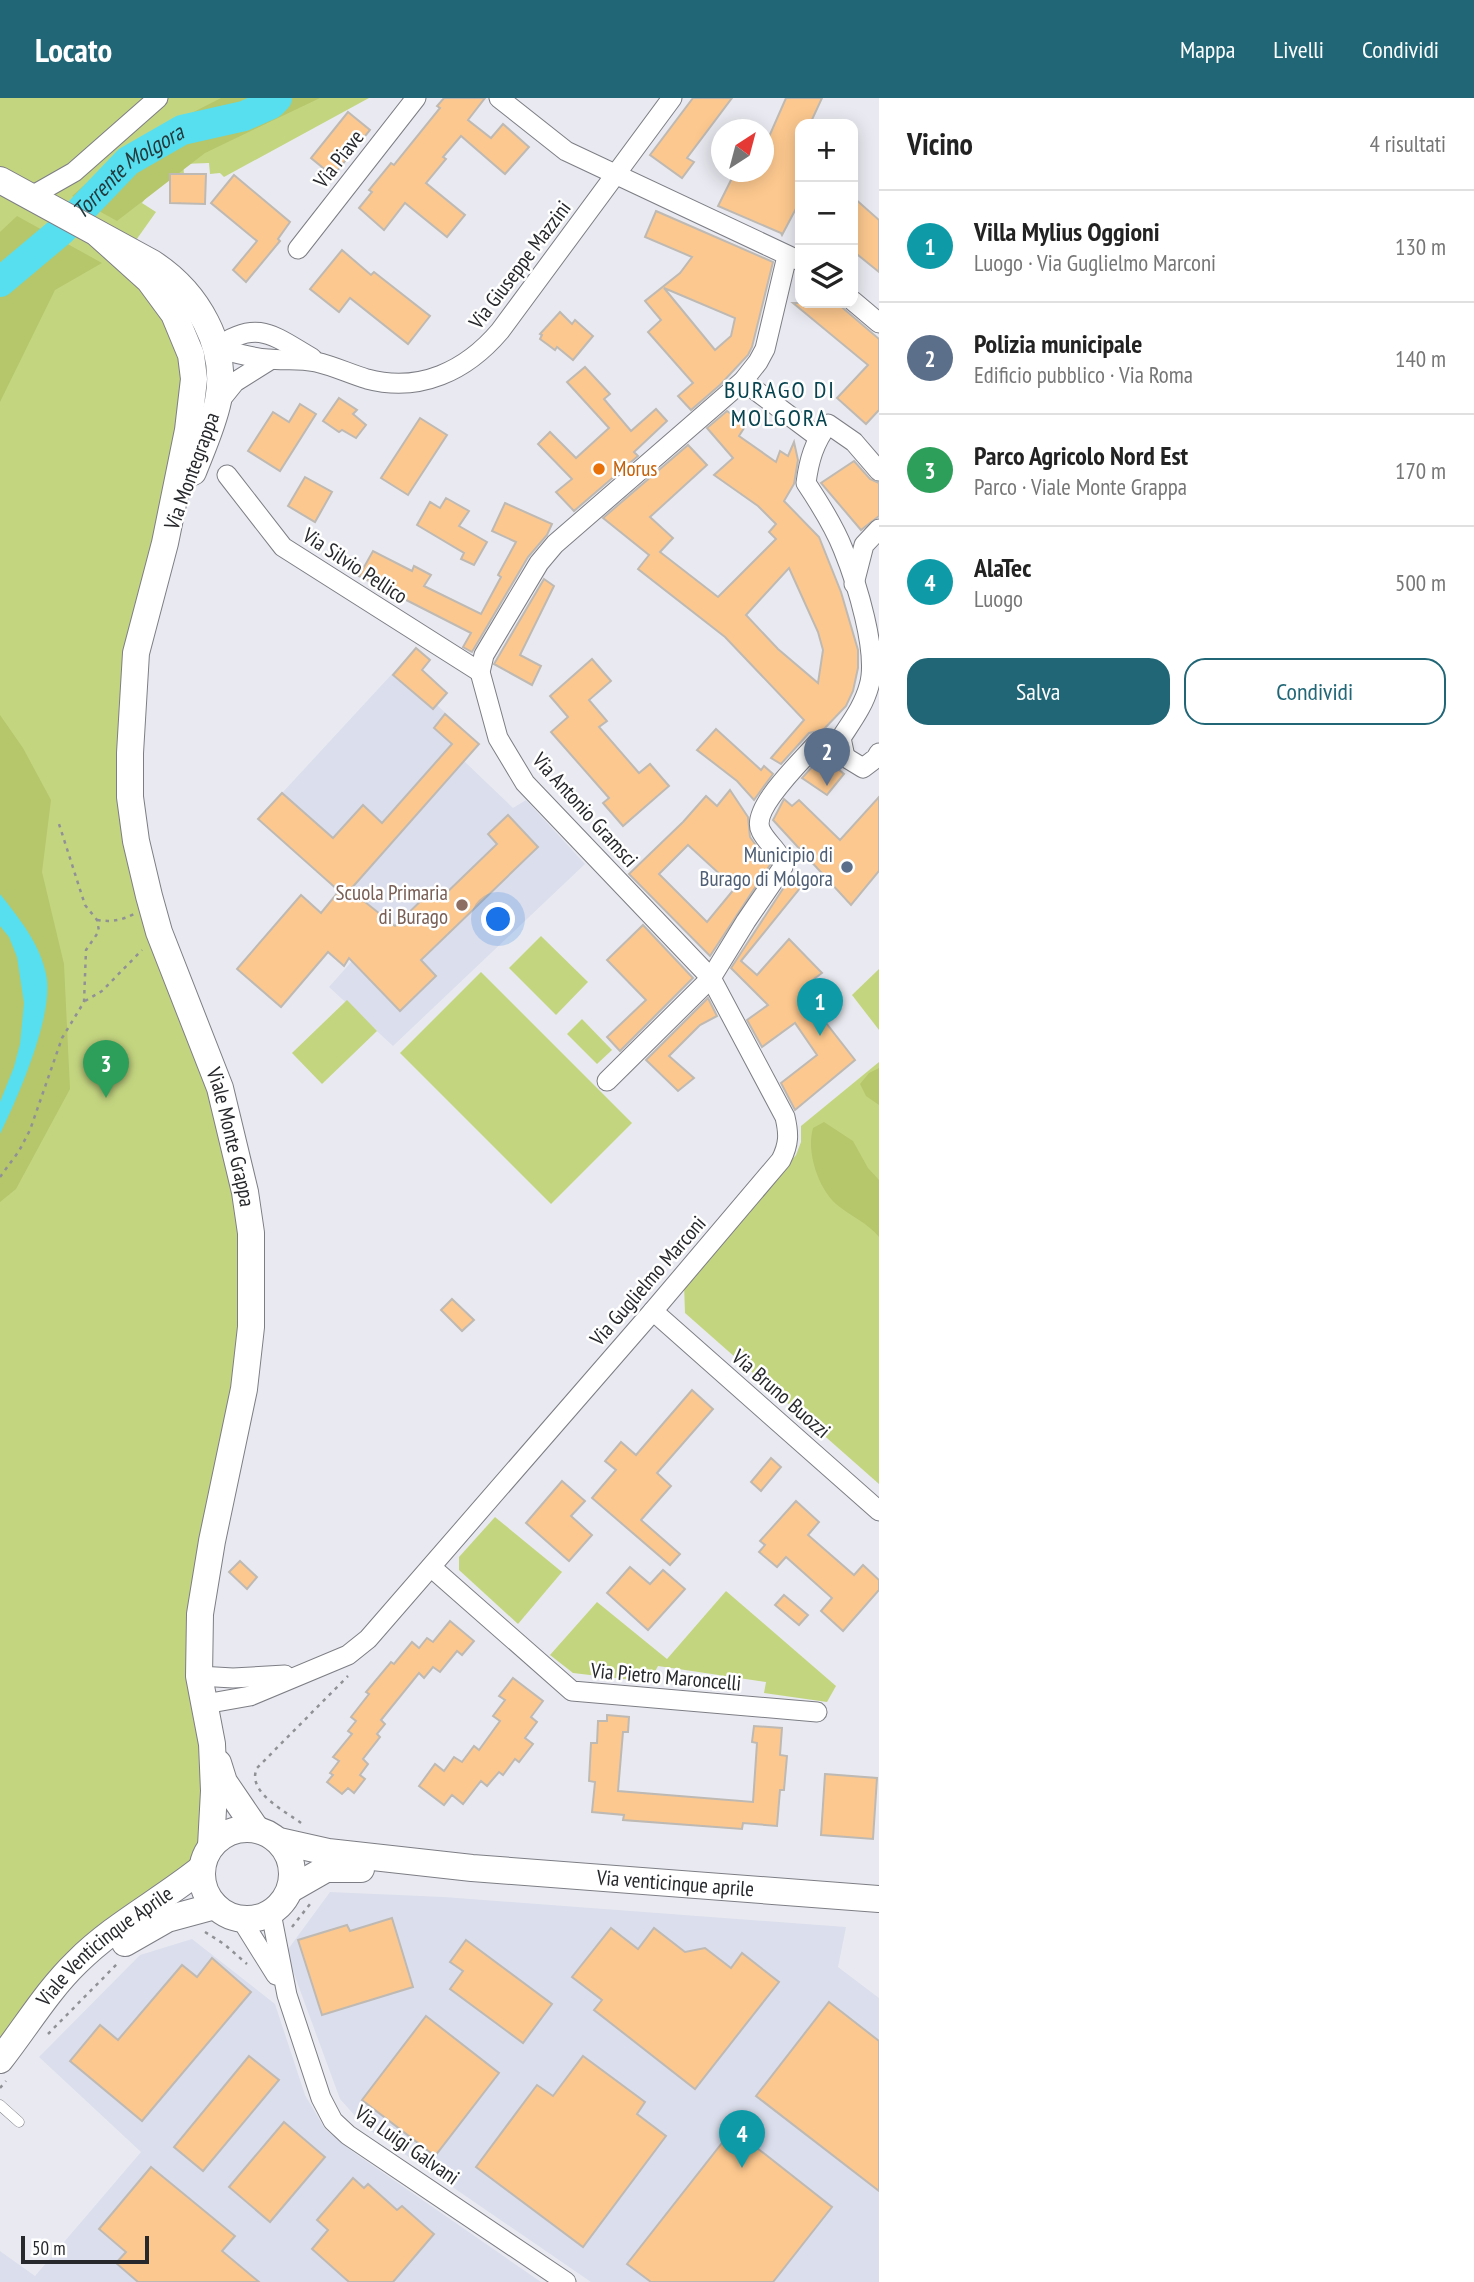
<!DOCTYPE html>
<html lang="it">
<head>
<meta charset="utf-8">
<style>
	body { margin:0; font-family:"PT Sans Narrow",sans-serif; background:#f2f2f2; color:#222 }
	.controls { position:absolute; right:21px; top:21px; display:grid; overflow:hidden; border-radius:14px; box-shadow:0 4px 18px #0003 }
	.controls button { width:63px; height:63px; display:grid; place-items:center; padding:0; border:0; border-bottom:2px solid #e0e0e0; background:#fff; color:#222; font:35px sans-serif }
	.compass { position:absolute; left:711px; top:21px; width:63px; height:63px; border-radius:50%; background:#fff; box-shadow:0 4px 18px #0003; rotate:36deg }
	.scale { position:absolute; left:21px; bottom:18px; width:128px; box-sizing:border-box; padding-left:7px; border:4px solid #27282b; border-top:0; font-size:19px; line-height:24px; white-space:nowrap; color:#27282b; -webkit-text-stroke:5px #fff; paint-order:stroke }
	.you { position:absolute; left:499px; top:822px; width:24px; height:24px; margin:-18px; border:5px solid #fff; border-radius:50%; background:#1a73e8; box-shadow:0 0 0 10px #1a73e833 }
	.badge { display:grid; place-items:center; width:46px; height:46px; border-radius:50%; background:#206676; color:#fff; font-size:23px; font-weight:700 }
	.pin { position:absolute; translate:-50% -58px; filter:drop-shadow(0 2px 4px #0008) }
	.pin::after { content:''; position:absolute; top:37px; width:24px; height:21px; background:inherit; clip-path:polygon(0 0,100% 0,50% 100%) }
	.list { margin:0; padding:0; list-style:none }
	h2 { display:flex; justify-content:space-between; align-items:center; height:91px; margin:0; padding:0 28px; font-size:30px }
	h2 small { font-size:23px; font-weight:400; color:#767676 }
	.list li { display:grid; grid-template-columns:46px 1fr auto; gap:21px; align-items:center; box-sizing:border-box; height:112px; padding:0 28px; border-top:2px solid #e0e0e0 }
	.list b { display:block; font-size:26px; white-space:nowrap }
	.list p { margin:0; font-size:23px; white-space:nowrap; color:#767676 }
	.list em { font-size:23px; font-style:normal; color:#767676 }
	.actions { display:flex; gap:14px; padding:21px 28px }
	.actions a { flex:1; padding:16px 0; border:2px solid #206676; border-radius:21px; text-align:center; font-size:24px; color:#206676 }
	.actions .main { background:#206676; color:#fff }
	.icon { flex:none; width:38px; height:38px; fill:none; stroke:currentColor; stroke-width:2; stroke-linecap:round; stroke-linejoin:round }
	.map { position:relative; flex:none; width:879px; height:2184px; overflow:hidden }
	header { display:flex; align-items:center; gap:42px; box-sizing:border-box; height:98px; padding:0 35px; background:#206676; color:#fff }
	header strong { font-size:33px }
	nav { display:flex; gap:38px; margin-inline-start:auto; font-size:24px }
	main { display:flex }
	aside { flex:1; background:#fff }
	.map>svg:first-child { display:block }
</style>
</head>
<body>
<header>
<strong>Locato</strong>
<nav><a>Mappa</a><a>Livelli</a><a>Condividi</a></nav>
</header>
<main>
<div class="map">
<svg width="879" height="2184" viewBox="0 0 879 2184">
	<rect width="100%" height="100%" fill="#e9eaf1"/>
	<!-- built -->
	<g fill="#dbdeec">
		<path d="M416,550l14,12 -8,10 25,23 -10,12 42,39 -15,17 49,47 13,-8 59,64 -192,182 -64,-59 23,-26 -31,-48 18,-22 -81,-72z"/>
		<path d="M330,1794l114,5 402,30 -8,40 41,31v284h-288l-226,-155 -25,-28 -54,-147z"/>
		<path d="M192,1841l83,65 30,91 20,34 28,23 188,130h-541v-31l35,25 106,-124 -102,-95 101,-102z"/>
	</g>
	<!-- green -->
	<g fill="#c4d580">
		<path d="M0,0h369l-145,79 -4,-4 -10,1 -1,-11 -26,1 1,10 -20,1 -22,28 14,9 -22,31 -32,-18 -16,17 48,37 32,46 16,46 3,38 -32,140 -18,55 -11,75 -1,107 104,359 20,151 -60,371 6,50 16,80 -1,35 -9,19 -10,14 -189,174z"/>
		<path d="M541,838l47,46 -32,33 -47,-47z"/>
		<path d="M879,871v61l-27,-35z"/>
		<path d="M481,874l151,151 -81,81 -151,-151z"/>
		<path d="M347,902l30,31 -55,53 -30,-31z"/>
		<path d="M582,921l30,31 -15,14 -30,-30z"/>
		<path d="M879,964v422l-194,-171 -1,-29 112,-129 5,-13v-16z"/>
		<path d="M495,1419l67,55 -44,52 -59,-54v-13z"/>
		<path d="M726,1493l110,95 -9,16 -63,-9 2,-11 -108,-16 -9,16 -76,-9 -23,-18 47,-53 70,57z"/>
	</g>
	<!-- forest -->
	<g fill="#b5c66b">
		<path d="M221,0h99l-115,55 -88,68 -45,-25 57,-51z"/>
		<path d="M17,118l85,47 -47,27 -55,112v-170z"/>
		<path d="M0,617l23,33 28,52 -9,72 22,92 6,125 -54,100 -16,13z"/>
		<path d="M879,970v37l-13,-9 -6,-12 9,-11z"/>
		<path d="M824,1024l29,19 15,27 11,12v57c-11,-14 -29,-21 -43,-33 -18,-16 -30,-53 -23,-76z"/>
	</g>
	<!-- water -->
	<path fill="#58dfef" d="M0,796c19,24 40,50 46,80 9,39 -28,123 -46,160v-32l14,-35 6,-23 4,-41 -7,-46 -8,-20 -9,-11z"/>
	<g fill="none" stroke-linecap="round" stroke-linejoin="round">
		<!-- river -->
		<path stroke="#58dfef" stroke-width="30" id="s1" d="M0,184l62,-52 66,-69 54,-31 62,-14 27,-12 6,-6"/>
	</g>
	<!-- building -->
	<g fill="#fcc88f" stroke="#beb9b3" stroke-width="2" fill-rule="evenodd">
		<path d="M444,0h41l-17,22 23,18 12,-14 26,23 -24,27 -44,-38 -18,21 3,2 -20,24 39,32 -18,22 -42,-34 -21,27 -25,-22 13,-16 -3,-2 22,-27 3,2 46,-57 -3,-2z"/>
		<path d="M693,0h39l-45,60 7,4 -12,16 -32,-23z"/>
		<path d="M786,0h36l-12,26h-10v77l-18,34 -1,-2 -63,-27 17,-34h29v-24z"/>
		<path d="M348,14l22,18 -37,46 -22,-18z"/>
		<path d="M170,76h36l-1,30 -35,-1z"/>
		<path d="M234,77l56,47 -12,17 2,2 -34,41 -13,-12 24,-29 -46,-38z"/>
		<path d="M853,99l26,23v52l-26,-21z"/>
		<path d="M656,113l117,51 -21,85 -4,8 -28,30 -29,25 -13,-14 15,-13 -45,-51 13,-12 -16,-19 35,-28 12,-16 -47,-20zM664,190l71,30 -4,18 -16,14z"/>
		<path d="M342,152l29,25 3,-3 56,44 -22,28 -58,-46 -11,14 -29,-23z"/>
		<path d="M793,205h44l42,36v71l-13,14 -29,-26 31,-33z"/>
		<path d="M560,214l12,12 3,-4 18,16 -20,24 -16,-13 -2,3 -15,-11 2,-4 -2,-1z"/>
		<path d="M585,269l25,27 -6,5 27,32 25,-22 11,12 -33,31 4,4 -64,55 -18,-19 16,-13 -34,-35 12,-12 26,26 33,-30 -42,-46z"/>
		<path d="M339,300l18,12 -4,4 13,11 -10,13 -14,-8 -3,2 -16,-11z"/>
		<path d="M300,306l16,10 -36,57 -32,-20 25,-39 16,10z"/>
		<path d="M727,313l19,14 -7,11 37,26 4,-11 8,5 6,-14 4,18 -4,24 -10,17 35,36 22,55 17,58v18l-5,23 -7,15 -23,24 -14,3 -28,31 -10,-6 33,-38 -79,-83 -87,-68 11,-14 -46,-37 85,-73 19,20 -57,52 23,21 -13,14 58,45 58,-58 -7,-7 7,-8 -18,-18 -44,-31 19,-17 -26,-30zM789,470l29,64 5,18 -5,33 -40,-34 -32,-34z"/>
		<path d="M420,320l27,17 -39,60 -27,-17z"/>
		<path d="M854,363l16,18 9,4v33l-18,14 -40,-47z"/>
		<path d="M305,379l27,15 -17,30 -27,-16z"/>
		<path d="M446,400l23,13 -10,15 28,16 -13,23 -13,-6 3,-6 -47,-28 13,-23 10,6z"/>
		<path d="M505,405l47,21 -5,11 -19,22 -56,95 -9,-5 8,-14 -112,-57 14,-25 39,20 2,-5 17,9 -7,11 57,28 20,-37 -3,-2 18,-33 -24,-11z"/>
		<path d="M544,481l10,7 -34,69 21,11 -9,19 -38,-21z"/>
		<path d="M416,550l14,12 -8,10 25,23 -14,16 -40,-34z"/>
		<path d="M592,561l19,22 -22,19 18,21 -8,6 40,46 11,-9 19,22 -46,40 -20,-23 6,-5 -58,-66 17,-15 -18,-21z"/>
		<path d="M445,616l34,30 -129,146 45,36 36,-35 8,9 58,-56 -9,-10 20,-19 30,32 -117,113 15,16 -36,35 -51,-53 -5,8 -16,-14 -47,55 -44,-38 64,-74 20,18 18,-22 -81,-72 24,-26 51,45 30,-33 19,18 70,-79 -18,-16z"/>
		<path d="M716,631l45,41 3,-4 9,8 -19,26 -17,-19 -40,-31z"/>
		<path d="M822,658l22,18 -17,21 -25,-17z"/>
		<path d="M730,692l18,27 2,20 20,28 -60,91 -81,-82 54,-52 23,-26 11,10zM688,747l47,43 -28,34 -48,-48z"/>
		<path d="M879,699v74l-28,34 -78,-85 11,-21 8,7 7,-6 41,40z"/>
		<path d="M790,780l11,9 -60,74 16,14 32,-36 33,34 -8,6 13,14 -15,12 43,55 -60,50 -14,-27 36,-28 -22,-32 -33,24 -15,-27 21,-15 -37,-37z"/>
		<path d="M643,827l50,53 -73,73 -13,-14 39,-37 -39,-40z"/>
		<path d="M708,900l9,18 -17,9 -31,31 25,22 -16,13 -32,-31z"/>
		<path d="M452,1201l22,21 -12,11 -21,-21z"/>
		<path d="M692,1292l21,19 -56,64 14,13 -30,34 39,34 -10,11 -78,-67 24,-28 -11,-9 16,-19 15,13z"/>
		<path d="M771,1360l10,9 -20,24 -10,-9z"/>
		<path d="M562,1383l23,20 -14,15 21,19 -23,26 -43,-38z"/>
		<path d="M796,1403l23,21 -11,13 46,40 9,-10 16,15v10l-36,41 -22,-20 11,-13 -46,-41 -9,10 -18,-15 6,-7 -5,-4z"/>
		<path d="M240,1463l17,16 -10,12 -18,-17z"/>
		<path d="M630,1469l20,17 13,-14 22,19 -37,41 -41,-37z"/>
		<path d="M784,1497l24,20 -9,10 -24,-20z"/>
		<path d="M450,1523l24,20 -12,14 -5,-4 -17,21 -7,-5 -9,11 -5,-5 -38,47 4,4 -8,10 3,3 -17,22 5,5 -8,11 5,4 -11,14 -6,-5 -6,6 -15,-12 6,-7 -3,-2 9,-12 -6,-4 19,-23 -4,-3 8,-10 -5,-4 18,-23 -3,-2 25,-30 3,2 18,-22 7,6 8,-10 6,4z"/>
		<path d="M513,1580l30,23 -12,16 6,5 -12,16 8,6 -14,18 -4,-3 -12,16 -4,-3 -12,14 -6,-5 -18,23 -11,-9 -8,10 -25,-19 16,-22 9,7 10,-14 8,5 12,-16 5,4 21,-29 -7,-5 12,-16 -6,-4z"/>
		<path d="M607,1617l22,2 -1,15h-5l-5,59 135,11 4,-59 -5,-1 2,-16 28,2 -2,27 7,1 -3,34h-4l-3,36 -34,-3 -1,6 -119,-9 1,-5 -32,-3 3,-30 -6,-1 2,-38h6l1,-22h9z"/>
		<path d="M825,1676l52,4 -4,61 -52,-4z"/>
		<path d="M392,1820l21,69 -91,28 -24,-75 49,-15 3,6z"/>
		<path d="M611,1830l27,21 16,-21 31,24 20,-4 26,20 11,-15 37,29 -84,107 -101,-79 8,-10 -30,-23z"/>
		<path d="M466,1842l86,64 -29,39 -73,-54 13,-18 -13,-9z"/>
		<path d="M212,1860l39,34 -109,129 -72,-60 30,-36 18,15 64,-75 15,12z"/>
		<path d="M829,1904l50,39v150l-123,-95z"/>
		<path d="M426,1918l73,57 -64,83 -73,-56z"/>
		<path d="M249,1958l30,24 -76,91 -29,-24z"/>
		<path d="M583,1958l62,46 -8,12 29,22 -83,111 -107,-80 61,-82 16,11z"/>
		<path d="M284,2024l41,35 -55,65 -41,-35z"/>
		<path d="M733,2031l99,78 -59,75h-122l-24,-18z"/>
		<path d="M151,2069l84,69 -13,15 37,31h-121l-22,-19 10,-11 -27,-23z"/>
		<path d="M353,2080l11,10 4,-4 29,26 5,-4 32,28 -41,48h-44l-37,-33 16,-19 -11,-10z"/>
	</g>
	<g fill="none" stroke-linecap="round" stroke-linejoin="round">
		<defs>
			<path id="lane" d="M0,2007l19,17"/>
			<g id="street">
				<path d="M499,0l67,53 234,110"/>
				<path d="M30,99l44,-25 84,-74"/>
				<path d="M298,151l118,-151"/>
				<path d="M853,203l26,22"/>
				<path d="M216,250c17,4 35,10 52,11 18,2 29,-1 48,3 18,4 34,12 51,17 53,14 99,-8 133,-48l172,-233"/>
				<path d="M216,250c41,-30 58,-12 96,10"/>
				<path d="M743,283l75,56"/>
				<path d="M218,305l17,-21 35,-22"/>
				<path d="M227,377l56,72 197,125"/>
				<path d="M854,486l10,-39 15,-16"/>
				<path d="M845,659l-4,-19c11,-17 23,-33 28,-52 10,-33 -13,-105 -26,-137 -9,-23 -23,-45 -37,-66 3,-23 8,-40 22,-59l26,18 25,29"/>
				<path d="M607,983l104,-103 35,-57 37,-54c-2,-16 -15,-22 -22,-36 -12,-22 43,-72 57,-89h11l16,15 18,11 13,-10 3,-5"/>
				<path d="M653,1213l226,200"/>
				<path d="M431,1469l141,124 245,21"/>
				<path d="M199,1578l34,2 52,-3"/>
				<path d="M205,1606l45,-8 98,-41 20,-16 285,-328 128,-151c8,-16 8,-26 4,-43l-74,-139 -186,-195 -27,-45 -18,-66 4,-17 55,-92 16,-19 188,-163 15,-19 7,-13 22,-93"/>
				<path d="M271,1815l16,82 34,103 12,23 15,14 218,147"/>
				<path d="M241,1821l35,56"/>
			</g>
			<g id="secondary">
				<path d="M0,82l152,83c45,29 77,83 66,138 -5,24 -16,48 -25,71"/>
				<path id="s2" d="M99,137l50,45 25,34 17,41 3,24 -6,51 -23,113 -29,110 -6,100v44l6,44 13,55 10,36 61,156 25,104 6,41v94l-7,62 -32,152 -12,73 -1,62 13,68 2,47 -3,55"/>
				<path d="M218,1665l6,19 32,47"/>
				<circle cx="247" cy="1776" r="45"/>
				<path id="s3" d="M279,1743l49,11 144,16 407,31"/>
				<path d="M291,1791l35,-20h35"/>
				<path d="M125,1845l42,-24 48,-13"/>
				<path id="s4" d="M0,1962c26,-33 47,-69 77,-98 37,-37 84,-61 125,-94"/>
			</g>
		</defs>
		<!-- lane casing -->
		<use href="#lane" stroke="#7d7e85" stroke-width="11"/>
		<!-- street casing -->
		<use href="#street" stroke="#7d7e85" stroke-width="21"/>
		<!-- secondary casing -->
		<use href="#secondary" stroke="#7d7e85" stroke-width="28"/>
		<!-- path -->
		<g stroke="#909197" stroke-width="2.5" stroke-dasharray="3.5 5" stroke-linecap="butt">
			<path d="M97,822c14,2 23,1 37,-6"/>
			<path d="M85,903l17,-10 40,-41"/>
			<path d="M0,1079l19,-26 11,-21 32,-92 22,-36 2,-52 13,-19 -2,-11 -12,-15 -26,-81"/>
			<path d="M301,1725c-16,-12 -55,-31 -44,-55l91,-92"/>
			<path d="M292,1829l18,-23"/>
			<path d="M205,1834l19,12 23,20"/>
			<path d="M48,1936l69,-70"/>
			<path d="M0,1990l6,-7"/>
		</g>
		<!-- lane -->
		<use href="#lane" stroke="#fff" stroke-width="10"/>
		<!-- street -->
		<use href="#street" stroke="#fff" stroke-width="19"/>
		<!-- secondary -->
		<use href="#secondary" stroke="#fff" stroke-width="26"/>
	</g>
	<!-- markers -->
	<circle fill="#e8710a" stroke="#fff" stroke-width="2.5" cx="599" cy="371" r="7"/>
	<circle fill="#5c6f8a" stroke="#fff" stroke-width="2.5" cx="847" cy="769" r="7"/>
	<circle fill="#8d6e63" stroke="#fff" stroke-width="2.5" cx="462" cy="807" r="7"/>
	<g text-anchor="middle" stroke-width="5" stroke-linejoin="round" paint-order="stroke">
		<!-- street labels -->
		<g font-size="21" fill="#27282b" stroke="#fff">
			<text transform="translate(339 61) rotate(-52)" y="7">Via Piave</text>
			<text transform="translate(520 167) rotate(-53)" y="7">Via Giuseppe Mazzini</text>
			<text transform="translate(192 373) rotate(-70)" y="7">Via Montegrappa</text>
			<text transform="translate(355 468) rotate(33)" y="7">Via Silvio Pellico</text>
			<text transform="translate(585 712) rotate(48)" y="7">Via Antonio Gramsci</text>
			<text dy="7" stroke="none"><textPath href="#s2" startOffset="959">Viale Monte Grappa</textPath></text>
			<text transform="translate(648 1183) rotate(-49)" y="7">Via Guglielmo Marconi</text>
			<text transform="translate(781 1296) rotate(41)" y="7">Via Bruno Buozzi</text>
			<text transform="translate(666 1579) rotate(5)" y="7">Via Pietro Maroncelli</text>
			<text dy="7" stroke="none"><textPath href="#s3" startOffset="399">Via venticinque aprile</textPath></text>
			<text dy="7" stroke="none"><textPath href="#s4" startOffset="156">Viale Venticinque Aprile</textPath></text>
			<text transform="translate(407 2047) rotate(35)" y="7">Via Luigi Galvani</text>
		</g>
		<!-- food labels -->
		<g font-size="21" fill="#c56008" stroke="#fff" text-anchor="start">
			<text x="613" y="378">Morus</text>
		</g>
		<!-- service labels -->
		<g font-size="21" fill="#4e5e75" stroke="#fff" text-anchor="end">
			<text x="833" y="764">Municipio di<tspan x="833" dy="24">Burago di Molgora</tspan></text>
		</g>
		<!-- education labels -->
		<g font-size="21" fill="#785e54" stroke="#fff" text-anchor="end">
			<text x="448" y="802">Scuola Primaria<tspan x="448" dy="24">di Burago</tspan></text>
		</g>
		<!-- water labels -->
		<g font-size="23" font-style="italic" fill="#233a3d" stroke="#fff">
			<text dy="8" stroke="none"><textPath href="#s1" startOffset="170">Torrente Molgora</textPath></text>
		</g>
		<!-- quarter labels -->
		<g font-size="24" letter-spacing="2" fill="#074450" stroke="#fff">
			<text x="780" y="300">BURAGO DI<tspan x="780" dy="28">MOLGORA</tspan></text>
		</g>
	</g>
</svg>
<div class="controls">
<button>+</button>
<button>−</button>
<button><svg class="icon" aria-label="layers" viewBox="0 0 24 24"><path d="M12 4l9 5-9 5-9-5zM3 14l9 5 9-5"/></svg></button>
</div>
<svg class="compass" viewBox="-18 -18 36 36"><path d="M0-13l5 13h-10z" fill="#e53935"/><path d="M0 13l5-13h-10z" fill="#767676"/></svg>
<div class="scale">50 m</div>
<div class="you"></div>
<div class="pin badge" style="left:820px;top:938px;background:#0f9aa8">1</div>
<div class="pin badge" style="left:827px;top:688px;background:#5c6f8a">2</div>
<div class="pin badge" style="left:106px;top:1000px;background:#2e9e5b">3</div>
<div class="pin badge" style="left:742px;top:2070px;background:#0f9aa8">4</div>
</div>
<aside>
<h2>Vicino<small>4 risultati</small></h2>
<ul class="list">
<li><span class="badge" style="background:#0f9aa8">1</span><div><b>Villa Mylius Oggioni</b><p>Luogo · Via Guglielmo Marconi</p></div><em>130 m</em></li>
<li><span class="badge" style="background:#5c6f8a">2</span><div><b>Polizia municipale</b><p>Edificio pubblico · Via Roma</p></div><em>140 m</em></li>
<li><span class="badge" style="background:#2e9e5b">3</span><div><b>Parco Agricolo Nord Est</b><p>Parco · Viale Monte Grappa</p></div><em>170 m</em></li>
<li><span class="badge" style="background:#0f9aa8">4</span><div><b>AlaTec</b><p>Luogo</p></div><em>500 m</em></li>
</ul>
<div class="actions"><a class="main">Salva</a><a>Condividi</a></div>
</aside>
</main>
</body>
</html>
